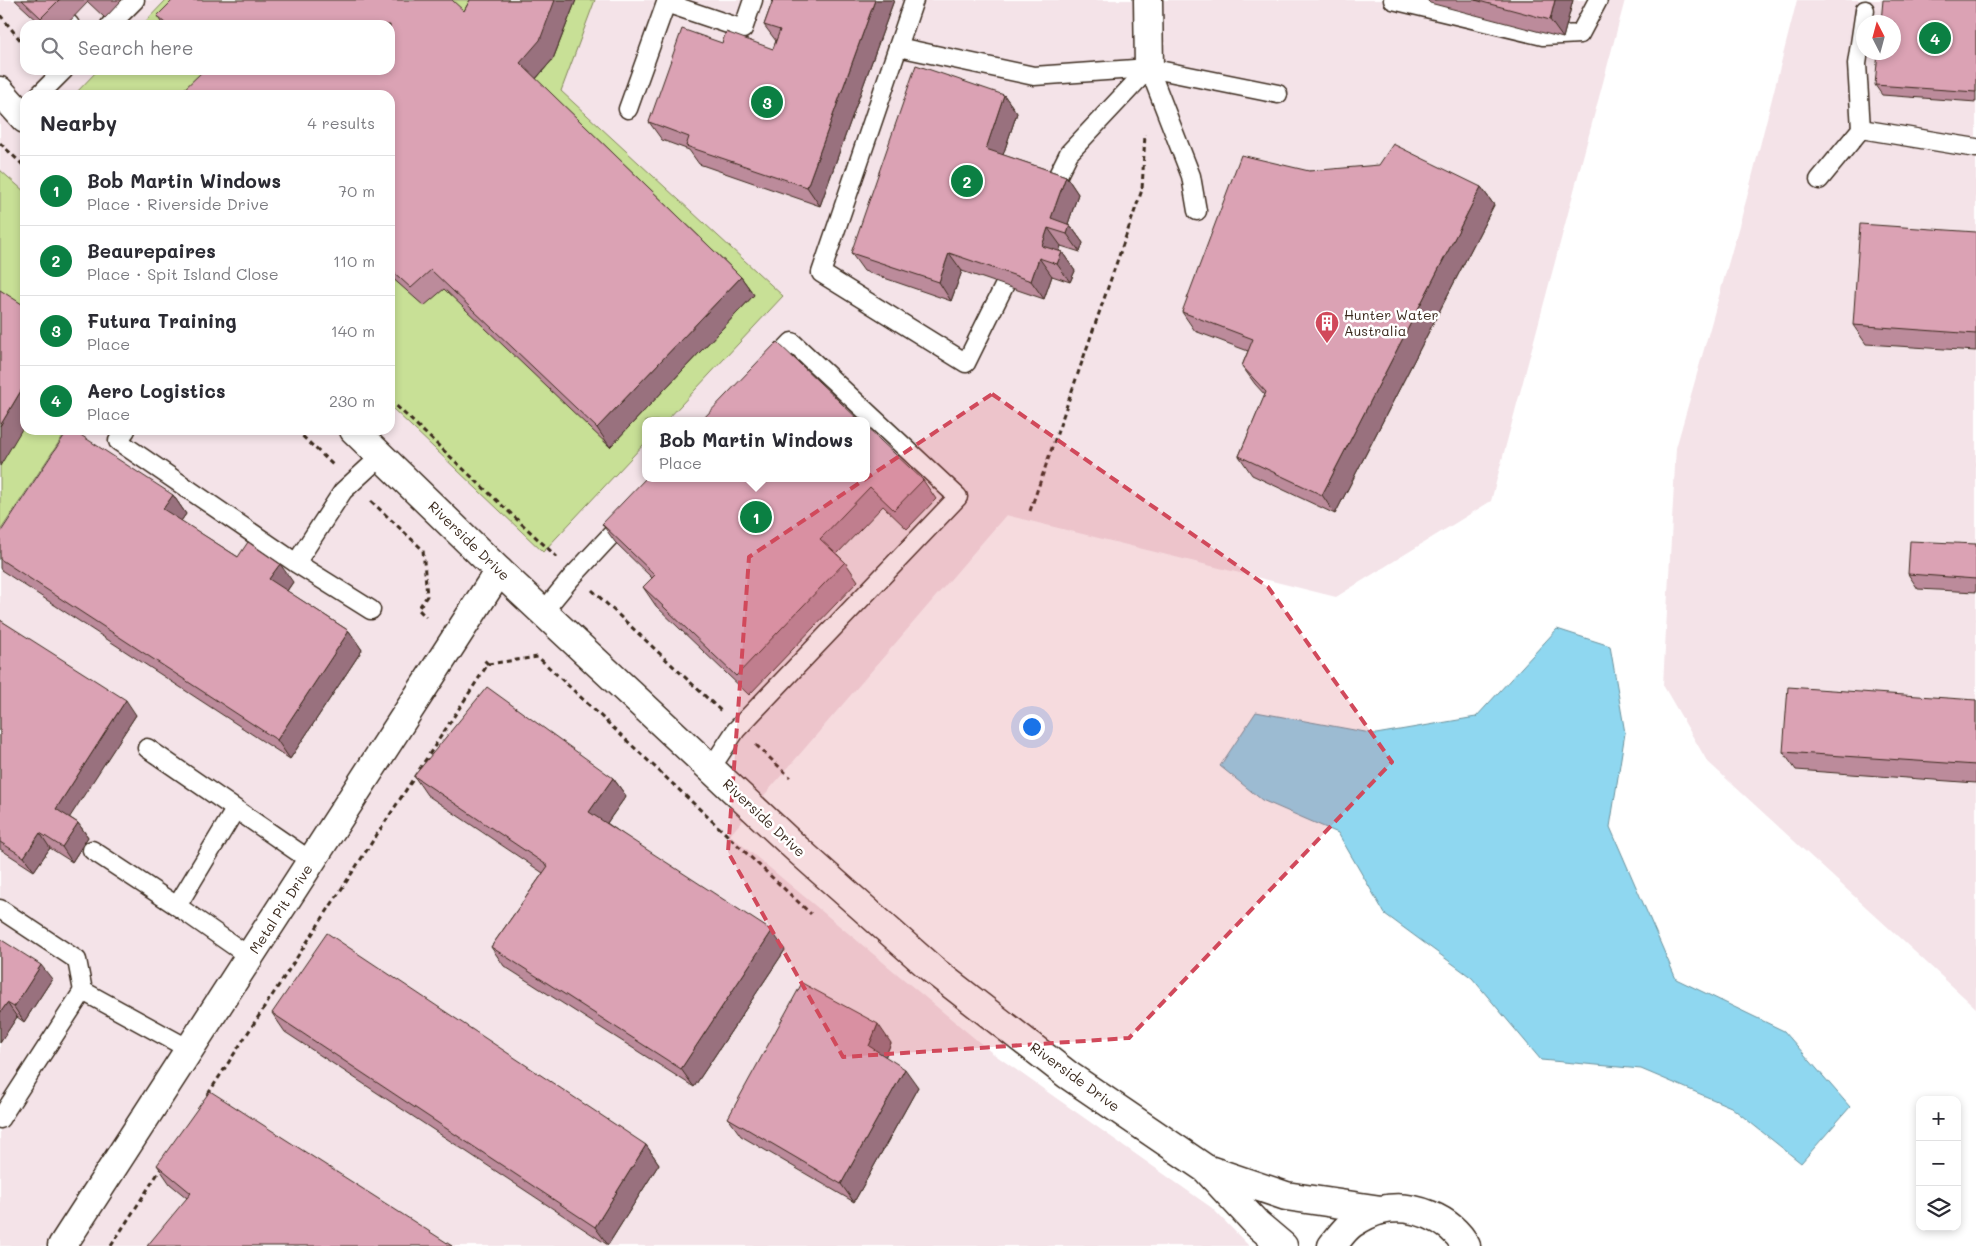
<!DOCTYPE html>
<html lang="en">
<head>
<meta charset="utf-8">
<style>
	body { margin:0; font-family:Mali,sans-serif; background:#f2f2f3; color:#2b2b33 }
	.controls { position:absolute; right:15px; bottom:15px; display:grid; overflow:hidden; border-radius:10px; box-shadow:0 2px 8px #0003 }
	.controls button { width:45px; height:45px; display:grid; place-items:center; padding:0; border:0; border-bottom:1px solid #e1e1e2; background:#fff; color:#2b2b33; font:25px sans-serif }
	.compass { position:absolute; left:1856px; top:15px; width:45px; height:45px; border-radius:50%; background:#fff; box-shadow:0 2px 8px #0003; rotate:354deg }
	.you { position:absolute; left:1031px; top:726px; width:18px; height:18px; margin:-12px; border:4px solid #fff; border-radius:50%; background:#1a73e8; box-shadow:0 0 0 8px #1a73e833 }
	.badge { display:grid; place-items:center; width:32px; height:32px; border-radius:50%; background:#0b8043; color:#fff; font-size:16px; font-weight:700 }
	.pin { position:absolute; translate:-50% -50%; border:2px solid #fff; box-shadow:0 1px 5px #0006 }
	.popup { position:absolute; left:642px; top:417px; width:228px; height:65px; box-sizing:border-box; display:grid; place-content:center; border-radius:10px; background:#fff; filter:drop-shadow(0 1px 4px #0005); font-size:16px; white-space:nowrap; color:#7c7c81 }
	.popup b { font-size:19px; color:#2b2b33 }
	.popup::after { content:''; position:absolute; left:50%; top:100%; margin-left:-10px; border:10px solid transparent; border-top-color:#fff }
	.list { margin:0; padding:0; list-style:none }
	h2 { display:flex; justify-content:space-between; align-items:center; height:65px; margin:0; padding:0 20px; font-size:21px }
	h2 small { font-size:16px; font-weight:400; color:#7c7c81 }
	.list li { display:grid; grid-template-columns:32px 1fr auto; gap:15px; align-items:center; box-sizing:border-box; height:70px; padding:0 20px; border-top:1px solid #e1e1e2 }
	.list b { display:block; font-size:19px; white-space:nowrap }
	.list p { margin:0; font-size:16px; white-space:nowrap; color:#7c7c81 }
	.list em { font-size:16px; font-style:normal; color:#7c7c81 }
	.icon { flex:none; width:28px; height:28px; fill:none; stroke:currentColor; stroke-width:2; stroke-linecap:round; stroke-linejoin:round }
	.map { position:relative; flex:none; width:1976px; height:1246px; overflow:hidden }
	.search { position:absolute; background:#fff; box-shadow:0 2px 8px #0003; left:20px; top:20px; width:375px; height:55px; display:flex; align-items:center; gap:12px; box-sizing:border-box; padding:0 18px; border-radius:15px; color:#7c7c81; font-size:19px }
	.panel { position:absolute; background:#fff; box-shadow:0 2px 8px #0003; left:20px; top:90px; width:375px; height:345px; border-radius:15px }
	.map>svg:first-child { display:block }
</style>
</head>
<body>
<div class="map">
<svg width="1976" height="1246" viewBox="0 0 1976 1246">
	<rect width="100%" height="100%" fill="#fff"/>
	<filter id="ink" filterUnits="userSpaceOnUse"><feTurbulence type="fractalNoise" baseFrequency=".02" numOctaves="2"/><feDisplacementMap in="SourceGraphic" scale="10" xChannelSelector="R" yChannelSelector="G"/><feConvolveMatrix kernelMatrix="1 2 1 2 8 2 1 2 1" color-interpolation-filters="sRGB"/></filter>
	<g filter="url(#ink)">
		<!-- built -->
		<g fill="#f4e3e8" fill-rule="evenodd">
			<path d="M0,0h1625l-134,501 -155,96 -330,-82 -276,320 261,217 221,156 37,38h-1249zM25,25h365v45h-365zM25,95h365v335h-365zM646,421h220v57h-220z"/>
			<path d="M1797,0h179v1008l-269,-247 -44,-76 13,-237 70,-247zM1864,22h30v30h-30z"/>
		</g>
		<!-- green -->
		<g fill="#c8e096" stroke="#82855a">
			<path d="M166,0h429l-34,91 222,205 -117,125h-20v21l-103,110 -153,-146v-311h-316l24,-25h292v-45h-248z"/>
			<path d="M0,170l25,22v238h42l-67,101z"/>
		</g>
		<!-- water -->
		<path fill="#8fd7f0" stroke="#6d929c" d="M1557,629l53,17 15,87 -15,94 66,152 108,52 66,76 -49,56 -70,-56 -90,-38 -100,-9 -69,-82 -87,-64 -47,-81 -76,-33 -42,-34 36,-54 120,22 100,-17z"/>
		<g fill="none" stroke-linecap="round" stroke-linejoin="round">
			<defs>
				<g id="lane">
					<path d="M46,0l24,25"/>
					<path d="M914,0l-93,273 145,90 49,-99"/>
					<path d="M1393,0l150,36 37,-2 18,-34"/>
					<path d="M110,25l25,-25"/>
					<path d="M898,47l136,29 115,-8"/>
					<path d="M39,95l25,-25"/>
					<path d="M628,109l38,-106 77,26 10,-29"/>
					<path d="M1861,129l115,19"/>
					<path d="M1819,180l42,-51 -4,-65 8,-54"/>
					<path d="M1049,193l20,-40 80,-85"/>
					<path d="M1197,211l-6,-35 -42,-108 129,26"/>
					<path d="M126,430l-8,11 178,122 75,47"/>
					<path d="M296,563l47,-72 38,-35"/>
					<path d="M543,612l28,-34 55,-59"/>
					<path d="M147,748l164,113"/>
					<path d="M711,768l25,-38 222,-233 -166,-155 -24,25"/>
					<path d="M92,850l85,56 73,51"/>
					<path d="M177,906l58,-96"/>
					<path d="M0,909l77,51 6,31"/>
					<path d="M0,1119l83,-128 106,58"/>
				</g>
				<g id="street">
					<path d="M1148,0l1,68"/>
					<path d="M0,91l25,28"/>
					<path d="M354,430l145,141 299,279 135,120 135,105 138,94 51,55 26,22"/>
					<path d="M1209,1170l77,26 95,14"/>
					<path d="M62,1246l437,-675"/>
					<path d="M1332,1246c6,-7 13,-18 21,-23 8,-5 20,-11 28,-13 31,-7 70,8 85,36"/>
				</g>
			</defs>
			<!-- lane casing -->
			<use href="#lane" stroke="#3b2a1e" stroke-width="21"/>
			<!-- street casing -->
			<use href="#street" stroke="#3b2a1e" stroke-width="31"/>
			<!-- path -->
			<g stroke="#3b2a1e" stroke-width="3" stroke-dasharray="5 4" stroke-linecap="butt">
				<path d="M0,15l25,31"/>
				<path d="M0,143l25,24"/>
				<path d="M390,400l167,157"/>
				<path d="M296,430l37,35"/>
				<path d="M371,501l52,49 4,46 -9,13 8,8"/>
				<path d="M1030,511l112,-321 3,-56"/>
				<path d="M592,590l129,121"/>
				<path d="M488,664l50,-7 273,257"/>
				<path d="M756,745l34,32"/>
				<path d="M208,1094l280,-430 -6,-6"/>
				<path d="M111,1246l51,-79"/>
			</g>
			<!-- lane -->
			<use href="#lane" stroke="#fff" stroke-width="18"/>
			<!-- street -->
			<use href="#street" stroke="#fff" stroke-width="28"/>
		</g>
		<!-- wall -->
		<g fill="#bc8b9b" stroke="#3b2a1e">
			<path d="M15,0h107l-17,18 -17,-16 -22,23h-24z"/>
			<path d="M470,0h106l-23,59 -17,20 205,198 13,18 -144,152 -166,-158 -20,17 -34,-30v-251h-227l-6,-9 307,-5z"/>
			<path d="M773,0h121l-74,206 -121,-42 -10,-14 -27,-10 -13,-18 73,-79 51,6 3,-8 -12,-16z"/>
			<path d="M1427,0h146l-10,38 -133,-35z"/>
			<path d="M1976,0v102l-94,-7 -7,-10z"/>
			<path d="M1004,95l13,18 -14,42 63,21 12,18 -10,30 2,1 13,18 -3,9 -19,-6 -2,5 3,1 13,19 -5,11 -18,-6 -8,23 -82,-28 -11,30 -87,-30 -13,-18z"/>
			<path d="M1309,171l172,16 13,18 -159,309 -83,-39 -13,-19 26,-61 -10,-11 -13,-18 6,-15 -53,-20 -13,-19z"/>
			<path d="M1976,232v119l-110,-7 -13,-19z"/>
			<path d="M923,480l13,19 -29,30 -24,-23 -46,48 8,8 13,19 -109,114 -93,-89 -13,-19 9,-9 -37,-36 -13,-18z"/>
			<path d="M173,495l13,19 -5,7 57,36 55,25 -6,9 62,40 13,19 -72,109 -289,-189 -1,-2v-35z"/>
			<path d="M1976,544v48l-58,-3 -10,-15z"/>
			<path d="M0,620l136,95 -67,102 9,6 10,14 -16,25 -22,-14 -16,23 -34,-22z"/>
			<path d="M1976,700v83l-180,-13 -13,-18z"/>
			<path d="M414,776l199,2 13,18 -19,27 178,127 -91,137 -190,-121 -13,-19 52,-74 -116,-78z"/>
			<path d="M0,939l52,40 -28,43 -7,-5 -17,26z"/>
			<path d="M272,1013l374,132 13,19 -51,81 -323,-213z"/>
			<path d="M891,1043l-6,14 33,30 -64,115 -113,-66 -13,-18z"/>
			<path d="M157,1165l295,81 -265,-48 -17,-14z"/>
		</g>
		<!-- shaded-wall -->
		<g fill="#99717e" stroke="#3b2a1e">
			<path d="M555,0h21l-23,59 -20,23 -13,-19z"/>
			<path d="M875,0h19l-74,206 -13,-19z"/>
			<path d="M1555,0h18l-10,38 -13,-18z"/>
			<path d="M1004,95l13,18 -18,54 -13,-18z"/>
			<path d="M1066,176l12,18 -13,39 -14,-15z"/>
			<path d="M1481,187l13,18 -159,309 -13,-19z"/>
			<path d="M1070,225l13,18 -3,9 -13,-18z"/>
			<path d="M1048,228l13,18 -6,18 -13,-18z"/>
			<path d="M1062,252l13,19 -5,11 -13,-18z"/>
			<path d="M949,253l13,18 -11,30 -12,-19z"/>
			<path d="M1039,258l13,18 -8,23 -13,-18z"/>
			<path d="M741,277l13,18 -144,152 -13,-19z"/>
			<path d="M25,384v40l-25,42v-40z"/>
			<path d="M173,495l13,19 -10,14 -13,-19z"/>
			<path d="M280,564l13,18 -11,16 -13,-19z"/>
			<path d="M349,631l13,19 -72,109 -13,-19z"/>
			<path d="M126,700l10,15 -70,108 -10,-14z"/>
			<path d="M613,778l13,18 -24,34 -13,-18z"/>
			<path d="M78,823l10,14 -16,25 -10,-15z"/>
			<path d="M40,833l10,15 -16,23 -10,-14z"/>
			<path d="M772,931l13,19 -91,137 -13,-18z"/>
			<path d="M41,965l11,14 -28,43 -10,-15z"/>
			<path d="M7,1003l10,14 -17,26v-30z"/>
			<path d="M878,1024l13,19 -9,22 -13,-19z"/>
			<path d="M905,1069l13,18 -64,115 -13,-18z"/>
			<path d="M646,1145l13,19 -51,81 -13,-18z"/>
		</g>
		<!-- building -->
		<g fill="#dba2b4" stroke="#3b2a1e">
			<path d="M22,0h37l-18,18z"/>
			<path d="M173,0h279l12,11 6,-11h85l-15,40 -20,23 221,214 -144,151 -166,-158 -20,18 -21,-19v-174h-212l26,-25h186v-45h-223l-10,-9z"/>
			<path d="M773,0h102l-68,187 -121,-41 3,-9 -40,-15 33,-93 40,14 4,-11 47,17 7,-19 -16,-5z"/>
			<path d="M1475,0h80l-5,20z"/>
			<path d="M1883,0h93v92l-101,-7 3,-33h16v-30h-13z"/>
			<path d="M916,65l88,30 -18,54 80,27 -15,42 19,7 -3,9 -19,-6 -6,18 20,6 -5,12 -18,-6 -8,23 -82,-28 -10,29 -88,-29z"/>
			<path d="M1393,144l88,43 -159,308 -83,-39 27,-64 -24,-26 11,-27 -71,-27 59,-157 68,16 70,-6z"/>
			<path d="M1860,224l116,8v102l-123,-9z"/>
			<path d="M0,290l25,16v78l-25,42z"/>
			<path d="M777,342l83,79h-159z"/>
			<path d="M866,427l57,53 -29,30 -24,-23 -50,52 25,23 -109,114 -93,-89 12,-12 -53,-51 44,-46h220z"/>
			<path d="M68,430h5l100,65 -10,14 75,48 10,-15 32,22 -11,15 80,52 -72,109 -277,-181v-26z"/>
			<path d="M1910,541l66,3v35l-68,-5z"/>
			<path d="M0,620l126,80 -70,109 22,14 -16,24 -22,-14 -16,24 -24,-15z"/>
			<path d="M487,687l126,91 -24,34 183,119 -91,138 -190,-122 57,-81 -134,-90z"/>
			<path d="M1788,687l188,13v65l-193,-13z"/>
			<path d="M327,933l319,212 -51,82 -323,-214z"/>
			<path d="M0,939l41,26 -27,42 -7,-4 -7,10z"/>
			<path d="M802,983l76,41 -9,22 36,23 -64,115 -113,-66z"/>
			<path d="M210,1091l242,155h-305l44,-53 -34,-28z"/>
		</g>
	</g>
	<!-- marked area -->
	<path fill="#d1495b" fill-opacity="0.2" stroke="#d1495b" stroke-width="4" stroke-dasharray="10 6" stroke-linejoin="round" d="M992,394l276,193 124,175 -263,276 -286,19 -115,-205 21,-295z"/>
	<!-- icons -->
	<defs>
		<symbol id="building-pin" viewBox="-11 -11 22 30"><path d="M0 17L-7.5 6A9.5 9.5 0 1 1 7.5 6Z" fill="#d1495b" stroke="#fff"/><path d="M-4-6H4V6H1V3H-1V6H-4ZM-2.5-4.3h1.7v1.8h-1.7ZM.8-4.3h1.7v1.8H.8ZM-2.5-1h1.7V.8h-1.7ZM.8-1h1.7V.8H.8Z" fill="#fff"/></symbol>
	</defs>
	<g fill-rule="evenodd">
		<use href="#building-pin" x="1313" y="309" width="28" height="38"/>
	</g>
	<g text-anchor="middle" stroke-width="5" stroke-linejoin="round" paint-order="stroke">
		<!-- poi labels -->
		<g font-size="14" fill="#3b2a1e" stroke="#fff" text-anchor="start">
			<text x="1344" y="320">Hunter Water<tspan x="1344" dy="16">Australia</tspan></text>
		</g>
		<!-- street labels -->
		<g font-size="14" fill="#3b2a1e" stroke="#fff">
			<text transform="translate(469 541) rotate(44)" y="5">Riverside Drive</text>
			<text transform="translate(764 818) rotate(43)" y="5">Riverside Drive</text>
			<text transform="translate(281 909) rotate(-57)" y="5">Metal Pit Drive</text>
			<text transform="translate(1075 1077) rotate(36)" y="5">Riverside Drive</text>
		</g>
	</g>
</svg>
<div class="controls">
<button>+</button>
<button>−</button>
<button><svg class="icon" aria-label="layers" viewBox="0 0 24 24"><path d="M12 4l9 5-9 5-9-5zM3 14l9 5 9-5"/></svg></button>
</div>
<svg class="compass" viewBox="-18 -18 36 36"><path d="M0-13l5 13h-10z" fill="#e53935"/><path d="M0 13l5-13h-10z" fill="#7c7c81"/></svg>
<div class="you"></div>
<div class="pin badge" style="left:756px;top:517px">1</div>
<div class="popup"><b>Bob Martin Windows</b>Place</div>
<div class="pin badge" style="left:967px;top:181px">2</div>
<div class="pin badge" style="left:767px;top:102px">3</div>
<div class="pin badge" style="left:1935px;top:38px">4</div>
<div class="search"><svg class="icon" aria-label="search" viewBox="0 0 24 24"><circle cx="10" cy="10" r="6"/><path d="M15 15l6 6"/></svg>Search here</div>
<section class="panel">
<h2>Nearby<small>4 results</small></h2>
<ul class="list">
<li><span class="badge">1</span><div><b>Bob Martin Windows</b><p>Place · Riverside Drive</p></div><em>70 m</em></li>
<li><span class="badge">2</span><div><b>Beaurepaires</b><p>Place · Spit Island Close</p></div><em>110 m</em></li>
<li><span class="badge">3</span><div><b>Futura Training</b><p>Place</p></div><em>140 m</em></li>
<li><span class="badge">4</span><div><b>Aero Logistics</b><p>Place</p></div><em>230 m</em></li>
</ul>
</section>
</div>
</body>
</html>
